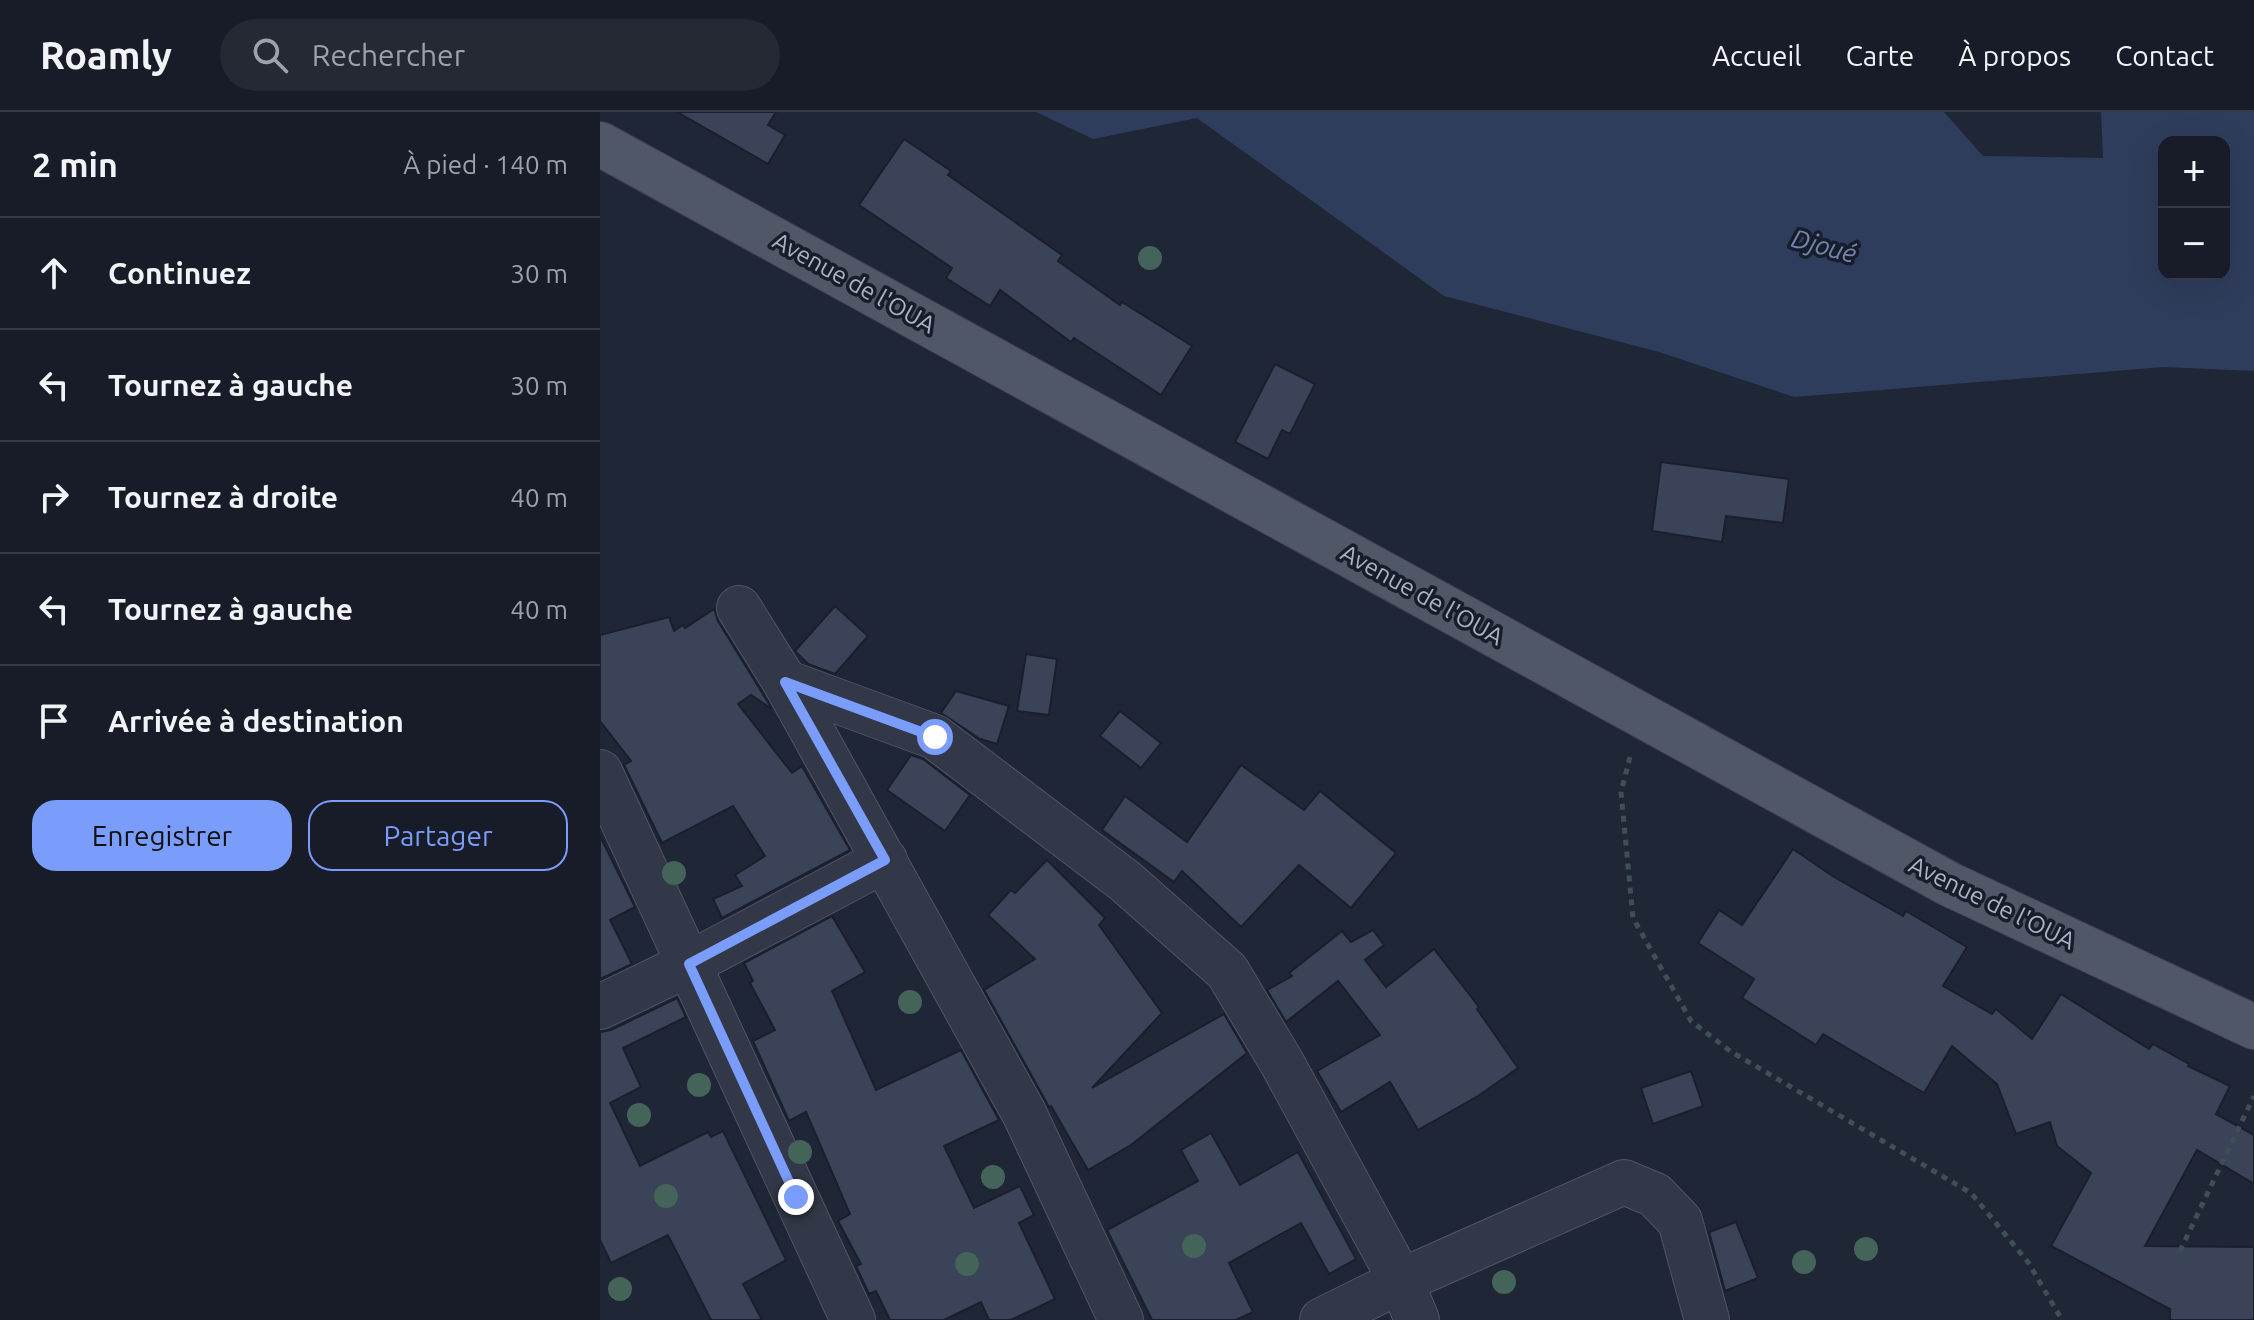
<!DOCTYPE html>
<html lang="fr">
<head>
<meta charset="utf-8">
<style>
	body { margin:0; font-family:Ubuntu,sans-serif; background:#242934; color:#f1f3f6 }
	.controls { position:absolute; right:24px; top:24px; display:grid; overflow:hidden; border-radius:16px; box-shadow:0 8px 32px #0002 }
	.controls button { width:72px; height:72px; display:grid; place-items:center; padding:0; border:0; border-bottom:2px solid #363a45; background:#171c28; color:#f1f3f6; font:40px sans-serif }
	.stop { position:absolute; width:24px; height:24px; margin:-18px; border:6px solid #7a9cfb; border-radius:50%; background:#fff }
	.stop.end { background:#7a9cfb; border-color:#fff; box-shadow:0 2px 8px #0008 }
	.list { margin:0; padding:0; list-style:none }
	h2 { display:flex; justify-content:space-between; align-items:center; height:104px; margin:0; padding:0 32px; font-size:34px }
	h2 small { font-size:26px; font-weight:400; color:#9ea1a8 }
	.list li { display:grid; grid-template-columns:52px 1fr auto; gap:24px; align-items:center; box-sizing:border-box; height:112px; padding:0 32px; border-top:2px solid #363a45 }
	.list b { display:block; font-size:30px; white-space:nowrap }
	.list em { font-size:26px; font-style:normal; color:#9ea1a8 }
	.actions { display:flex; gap:16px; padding:24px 32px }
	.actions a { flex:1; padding:18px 0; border:2px solid #7a9cfb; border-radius:24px; text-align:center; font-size:28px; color:#7a9cfb }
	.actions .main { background:#7a9cfb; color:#111 }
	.icon { flex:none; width:44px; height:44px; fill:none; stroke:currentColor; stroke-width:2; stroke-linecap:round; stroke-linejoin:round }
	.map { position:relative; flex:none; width:1654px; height:1208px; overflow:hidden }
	header { display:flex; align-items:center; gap:48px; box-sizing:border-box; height:112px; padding:0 40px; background:#171c28; border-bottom:2px solid #363a45 }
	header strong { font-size:38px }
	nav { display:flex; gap:44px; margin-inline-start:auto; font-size:28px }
	.search { width:560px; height:72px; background:#242934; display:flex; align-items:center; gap:20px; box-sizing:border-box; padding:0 28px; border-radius:44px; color:#9ea1a8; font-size:30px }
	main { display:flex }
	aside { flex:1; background:#171c28 }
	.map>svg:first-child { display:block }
</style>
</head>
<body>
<header>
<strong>Roamly</strong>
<div class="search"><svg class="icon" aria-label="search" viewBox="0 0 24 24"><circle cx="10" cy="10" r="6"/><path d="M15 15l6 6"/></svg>Rechercher</div>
<nav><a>Accueil</a><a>Carte</a><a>À propos</a><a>Contact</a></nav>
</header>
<main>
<aside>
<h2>2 min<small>À pied · 140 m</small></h2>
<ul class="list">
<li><svg class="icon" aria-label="ahead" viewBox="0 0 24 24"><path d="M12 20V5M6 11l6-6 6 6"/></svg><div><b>Continuez</b></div><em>30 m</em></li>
<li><svg class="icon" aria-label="left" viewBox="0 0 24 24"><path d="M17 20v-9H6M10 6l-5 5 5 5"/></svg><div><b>Tournez à gauche</b></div><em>30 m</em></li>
<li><svg class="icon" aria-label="right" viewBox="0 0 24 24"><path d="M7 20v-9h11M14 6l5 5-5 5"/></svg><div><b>Tournez à droite</b></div><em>40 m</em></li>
<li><svg class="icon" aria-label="left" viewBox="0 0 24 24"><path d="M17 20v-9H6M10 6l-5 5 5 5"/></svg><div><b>Tournez à gauche</b></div><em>40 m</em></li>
<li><svg class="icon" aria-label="arrive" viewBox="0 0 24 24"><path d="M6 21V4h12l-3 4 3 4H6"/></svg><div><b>Arrivée à destination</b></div></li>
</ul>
<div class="actions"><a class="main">Enregistrer</a><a>Partager</a></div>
</aside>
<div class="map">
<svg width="1654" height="1208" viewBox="0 0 1654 1208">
	<rect width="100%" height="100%" fill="#1f2636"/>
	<!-- water -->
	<path fill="#2f3d5c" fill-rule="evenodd" d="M436,0h908l39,44 120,2 -2,-46h153v259l-91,-4 -369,30 -135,-45 -215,-56 -247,-178 -104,21zM1624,30v132h-60v-132z"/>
	<!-- building -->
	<g fill="#3a4357" stroke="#1a1f2d" stroke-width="2">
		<path d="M77,0h99l-8,13 17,10 -17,29z"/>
		<path d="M304,27l47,32 -3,4 114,80 -4,6 62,44 2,-3 70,44 -31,49 -87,-57 -3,4 -71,-52 -10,16 -44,-28 6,-10 -93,-63z"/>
		<path d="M675,252l40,20 -25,50 -8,-4 -14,29 -33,-17z"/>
		<path d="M1061,350l128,17 -6,44 -57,-7 -4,26 -70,-11z"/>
		<path d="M235,494l33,30 -33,38 -27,-10 -13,-13z"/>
		<path d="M114,497l4,12 54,88 -21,-14 -13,9 54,69 10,-7 48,84 -128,68 -9,-19 29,-13 -7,-11 30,-19 -32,-50 -71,37 -38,-78 7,-4 -31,-40v-86l69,-18 5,14 9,-6 2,3z"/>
		<path d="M426,542l31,5 -8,56 -32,-4z"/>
		<path d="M356,579l53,15 -12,38 -17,-5 -39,-26z"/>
		<path d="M520,599l41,32 -20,25 -41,-32z"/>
		<path d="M311,643l12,4 47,36 -25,36 -58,-41z"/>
		<path d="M641,653l63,45 16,-19 76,62 -45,55 -52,-43 -58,62 -59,-56 -8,11 -72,-52 23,-34 62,46z"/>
		<path d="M0,724l35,71 -25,13 22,44 -32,15z"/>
		<path d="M1193,737l41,28 69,39 3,-5 61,36 -24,39 49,28 4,-5 36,30 29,-45 88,55 4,-5 36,20 -1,2 42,20 -14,28 38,21v49l-57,-34 -52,96 109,1v73h-84v-11l-119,-63 40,-73 -34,-27 -7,-24 -34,12 -19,-50 -45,-38 -28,47 -101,-59 -7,11 -74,-47 12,-19 -56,-36 21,-33 23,15z"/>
		<path d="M447,748l58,58 -6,7 63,88 -70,75 132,-74 23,39 -116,92 -43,25 -37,-64 -2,1 -65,-117 51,-31 -47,-44 23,-25 4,3z"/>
		<path d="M232,804l33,56 -33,19 44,99 85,-40 38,70 -55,26 30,62 46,-22 14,29 -15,8 36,76 -44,21h-22l-8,-18 -37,18h-54l-14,-29 -7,3 -13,-28 5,-2 -23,-43 12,-7 -44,-102 -17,9 -36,-80 22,-11 -25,-47 3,-2 -9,-18z"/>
		<path d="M773,818l11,15 -19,15 21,27 48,-38 45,58 -2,2 41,59 -40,28 -60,34 -28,-48 -49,30 -24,-41 63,-36 -42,-54 -52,41 -19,-32 25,-14 -3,-3 53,-42 9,11z"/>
		<path d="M77,886l9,19 -63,31 18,39 -31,16 30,63 68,-34 3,5 12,-6 63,129 -43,24 19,36h-51l-43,-85 -57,28 -11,-23v-208l11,-2z"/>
		<path d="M1091,959l12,35 -50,18 -12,-36z"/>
		<path d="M611,1021l29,52 58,-33 58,107 -27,15 -28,-51 -72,40 24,49 -17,8h-84l-45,-90 91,-49 -17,-31z"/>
		<path d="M1136,1110l22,56 -33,13 -16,-59z"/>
	</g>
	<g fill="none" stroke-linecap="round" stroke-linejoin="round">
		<defs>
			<g id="minor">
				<path d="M139,496l46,74 239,431 97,207"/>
				<path d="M185,570l150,55 190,144 102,90 55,92 119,218 16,39"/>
				<path d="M0,660l253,548"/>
				<path d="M0,895l89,-43 196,-104"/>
				<path d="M722,1208l79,-39 223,-99 31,13 25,26 27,99"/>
			</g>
			<path id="major" d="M0,32l1349,740 305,143"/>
		</defs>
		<!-- minor casing -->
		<use href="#minor" stroke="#505565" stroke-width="46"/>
		<!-- major casing -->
		<use href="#major" stroke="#3c4150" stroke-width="46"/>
		<!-- path -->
		<g stroke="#3e4f55" stroke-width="5" stroke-dasharray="6 6" stroke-linecap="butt">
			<path d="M1030,645l-9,35 12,126 58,103 39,30 241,142 57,69 34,58"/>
			<path d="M1580,1139l74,-155"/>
		</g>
		<!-- minor -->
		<use href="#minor" stroke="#323847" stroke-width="44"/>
		<!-- major -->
		<use href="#major" stroke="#505767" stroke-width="44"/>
	</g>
	<!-- trees -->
	<g fill="#446359">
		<circle cx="550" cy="146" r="12"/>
		<circle cx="74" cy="761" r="12"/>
		<circle cx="310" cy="890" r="12"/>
		<circle cx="99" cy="973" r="12"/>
		<circle cx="39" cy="1003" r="12"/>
		<circle cx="200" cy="1040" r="12"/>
		<circle cx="393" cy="1065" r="12"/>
		<circle cx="66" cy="1084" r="12"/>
		<circle cx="594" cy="1134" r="12"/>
		<circle cx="1266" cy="1137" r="12"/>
		<circle cx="1204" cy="1150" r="12"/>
		<circle cx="367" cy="1152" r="12"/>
		<circle cx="904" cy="1170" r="12"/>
		<circle cx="20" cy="1177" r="12"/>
	</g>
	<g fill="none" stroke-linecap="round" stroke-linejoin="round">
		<!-- route -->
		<path stroke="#7a9cfb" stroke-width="10" d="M196,1085l-107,-233 196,-104 -100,-178 150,55"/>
	</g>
	<g text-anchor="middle" stroke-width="7" stroke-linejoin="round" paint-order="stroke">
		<!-- street labels -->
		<g font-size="24" fill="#acb2c4" stroke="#181d2b">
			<text transform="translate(254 171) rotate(29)" y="8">Avenue de l'OUA</text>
			<text transform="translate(822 483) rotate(29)" y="8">Avenue de l'OUA</text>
			<text transform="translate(1392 791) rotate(26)" y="8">Avenue de l'OUA</text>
		</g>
		<!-- water labels -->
		<g font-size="26" font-style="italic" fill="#7385ae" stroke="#181d2b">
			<text transform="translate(1224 134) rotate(15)" y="9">Djoué</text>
		</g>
	</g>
</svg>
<div class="controls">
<button>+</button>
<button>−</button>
</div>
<div class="stop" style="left:335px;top:625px"></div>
<div class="stop end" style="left:196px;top:1085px"></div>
</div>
</main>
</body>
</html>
